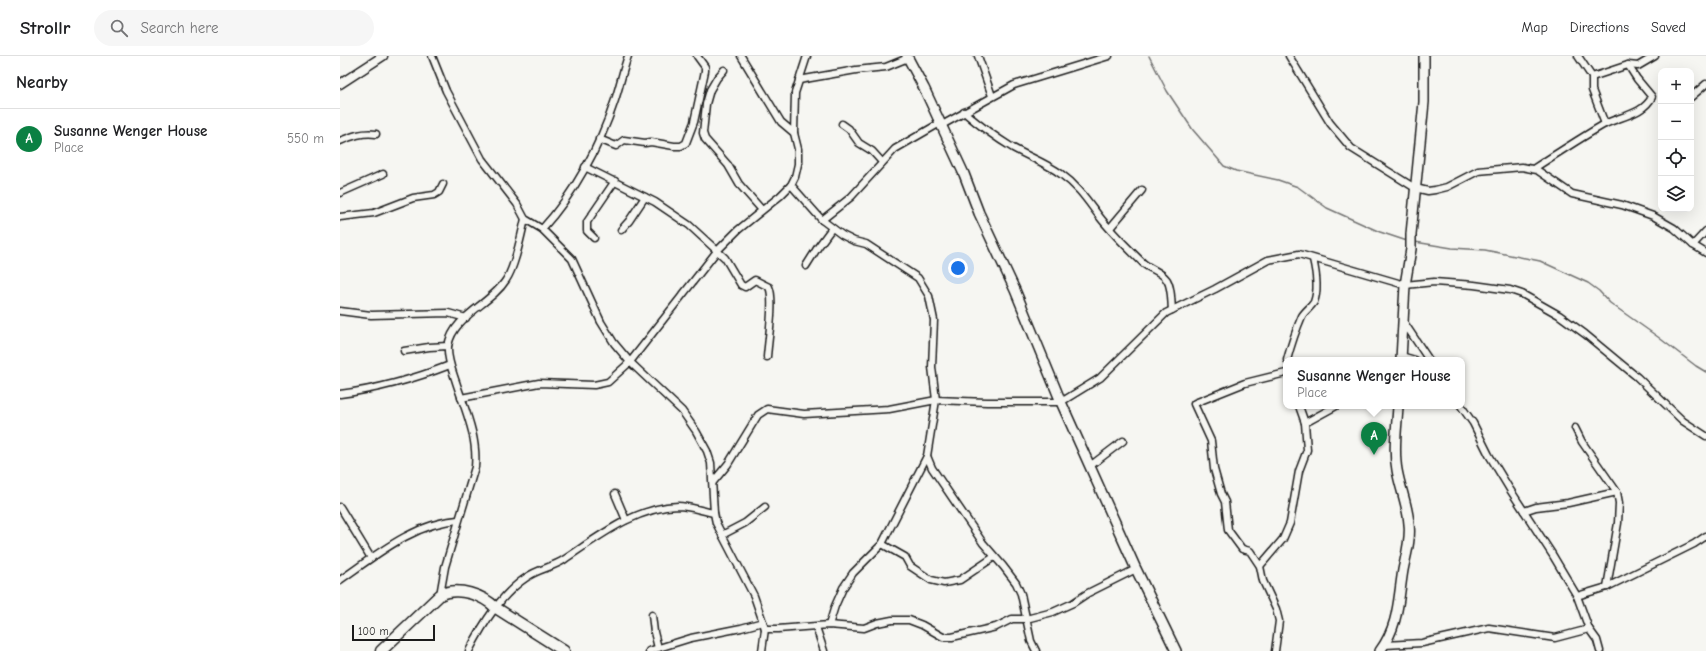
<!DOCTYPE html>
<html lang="en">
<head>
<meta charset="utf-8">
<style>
	body { margin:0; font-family:"Comic Neue",sans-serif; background:#f6f6f6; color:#202124 }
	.controls { position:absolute; right:12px; top:12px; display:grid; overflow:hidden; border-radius:8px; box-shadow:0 4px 16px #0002 }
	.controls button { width:36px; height:36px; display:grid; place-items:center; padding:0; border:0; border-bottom:1px solid #e0e0e0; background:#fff; color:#202124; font:20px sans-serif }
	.scale { position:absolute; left:12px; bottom:10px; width:83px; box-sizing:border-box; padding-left:4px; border:2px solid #1c1c1c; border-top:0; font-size:11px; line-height:14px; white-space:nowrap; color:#1c1c1c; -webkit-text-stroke:3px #f6f6f2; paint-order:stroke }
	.you { position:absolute; left:618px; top:212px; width:14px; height:14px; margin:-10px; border:3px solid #fff; border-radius:50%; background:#1a73e8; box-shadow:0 0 0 6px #1a73e833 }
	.badge { display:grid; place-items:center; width:26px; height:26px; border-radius:50%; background:#0b8043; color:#fff; font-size:13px; font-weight:700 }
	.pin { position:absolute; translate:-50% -33px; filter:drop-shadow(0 1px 2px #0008) }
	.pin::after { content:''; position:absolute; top:21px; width:14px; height:12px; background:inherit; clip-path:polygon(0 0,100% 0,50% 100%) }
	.popup { position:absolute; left:943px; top:301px; width:182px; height:52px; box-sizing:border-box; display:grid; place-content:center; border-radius:8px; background:#fff; filter:drop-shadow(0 1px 3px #0005); font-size:13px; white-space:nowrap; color:#757577 }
	.popup b { font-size:15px; color:#202124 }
	.popup::after { content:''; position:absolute; left:50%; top:100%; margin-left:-8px; border:8px solid transparent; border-top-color:#fff }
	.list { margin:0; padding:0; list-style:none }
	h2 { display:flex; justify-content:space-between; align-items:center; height:52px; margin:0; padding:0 16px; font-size:17px }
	h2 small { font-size:13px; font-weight:400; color:#757577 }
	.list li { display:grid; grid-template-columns:26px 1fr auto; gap:12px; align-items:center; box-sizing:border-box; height:60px; padding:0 16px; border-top:1px solid #e0e0e0 }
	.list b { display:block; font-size:15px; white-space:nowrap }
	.list p { margin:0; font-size:13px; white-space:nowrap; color:#757577 }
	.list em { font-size:13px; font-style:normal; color:#757577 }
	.icon { flex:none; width:22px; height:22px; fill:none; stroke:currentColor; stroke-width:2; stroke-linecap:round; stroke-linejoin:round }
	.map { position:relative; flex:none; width:1366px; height:595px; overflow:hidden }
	header { display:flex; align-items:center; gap:24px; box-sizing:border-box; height:56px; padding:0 20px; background:#fff; border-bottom:1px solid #e0e0e0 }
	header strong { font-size:19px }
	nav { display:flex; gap:22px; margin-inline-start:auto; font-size:14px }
	.search { width:280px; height:36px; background:#f6f6f6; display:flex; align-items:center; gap:10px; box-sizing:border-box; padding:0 14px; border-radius:22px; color:#757577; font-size:15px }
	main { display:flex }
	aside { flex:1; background:#fff }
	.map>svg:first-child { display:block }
</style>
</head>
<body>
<header>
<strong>Strollr</strong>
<div class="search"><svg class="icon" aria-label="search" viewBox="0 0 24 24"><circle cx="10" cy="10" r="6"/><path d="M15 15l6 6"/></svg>Search here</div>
<nav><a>Map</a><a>Directions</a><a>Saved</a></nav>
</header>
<main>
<aside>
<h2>Nearby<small></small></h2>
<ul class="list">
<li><span class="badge">A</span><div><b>Susanne Wenger House</b><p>Place</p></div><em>550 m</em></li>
</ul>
</aside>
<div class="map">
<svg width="1366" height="595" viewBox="0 0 1366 595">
	<rect width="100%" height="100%" fill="#f6f6f2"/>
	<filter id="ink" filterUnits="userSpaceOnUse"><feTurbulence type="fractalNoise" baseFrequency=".025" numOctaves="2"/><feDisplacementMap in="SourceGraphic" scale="8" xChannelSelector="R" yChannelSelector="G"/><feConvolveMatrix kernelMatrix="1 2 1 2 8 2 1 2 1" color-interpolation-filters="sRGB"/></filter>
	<g filter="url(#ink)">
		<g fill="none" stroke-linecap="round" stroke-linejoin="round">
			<!-- stream -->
			<g stroke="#727271" stroke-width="1.5">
				<path d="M809,0l18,35 26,39 31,36 12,5 42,9 20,7 29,21 53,24 27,9"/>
				<path d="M1075,186l37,6 33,2 55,11 48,22 11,8 11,12 48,34 38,29 10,6"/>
			</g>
			<defs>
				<g id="minor">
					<path d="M92,0l14,35 36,68 35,45 8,15 17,10 30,30 29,63 13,21 16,19 52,49 14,20 11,20 4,12 3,50 2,10 38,73 9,26 2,7 -3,22"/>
					<path d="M401,0l40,66 13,11"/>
					<path d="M638,0l14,40"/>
					<path d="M949,0l41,67 21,25 64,40 13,3 7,-1 12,-3 31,-16 44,-4 15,3 35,24 50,11 31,11 21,12 19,17 13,8"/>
					<path d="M1238,0l14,21v13l13,34"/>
					<path d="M384,14l-7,8 -7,12 -4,14 -3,29 2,6 23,26 11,19 23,26"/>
					<path d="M1252,21l36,-12 10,1 17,-10"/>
					<path d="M459,24l57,-10 30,-3 22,-9"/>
					<path d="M1351,41l15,-13"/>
					<path d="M624,56c16,14 31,25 49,36 16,9 33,15 48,26 17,12 26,26 38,42 13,17 29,32 44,47 8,7 18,8 24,17 5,8 4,21 5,30"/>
					<path d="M502,68l7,5 10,14 13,8 10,11"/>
					<path d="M602,69l72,-40 95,-29"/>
					<path d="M259,83l17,7 8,-6 21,3 6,-1 23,4h7l5,-3 8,-21 11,-51v-4l-8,-11"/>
					<path d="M0,85c12,-5 23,-9 36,-7"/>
					<path d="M245,111l70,35 34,23 36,33 16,27 4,2 10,-7 14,7c6,12 -1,55 -2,70"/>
					<path d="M1193,113c23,-15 46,-30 70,-44 16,-9 40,-10 49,-28l-15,-18 -9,-14"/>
					<path d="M451,129l31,35 20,15 12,6 12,3 52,34 11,18 5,24 -2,47 4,33 -9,56 -45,88 -29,29 -10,15 -8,18 -6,19"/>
					<path d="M0,137l43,-19"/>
					<path d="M0,161l34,-4 39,-15 21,-3 5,-3 4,-8"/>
					<path d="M482,164l29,-23 44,-48 45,-26"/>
					<path d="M770,172l32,-38"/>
					<path d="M202,173c32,-35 58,-83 73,-129 5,-15 8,-30 13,-44"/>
					<path d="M281,174l8,-9 16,-24"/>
					<path d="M254,182l-7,-7v-9l28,-41"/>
					<path d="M1353,189l13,-14"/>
					<path d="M466,210l12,-19 14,-19"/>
					<path d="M0,255l31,4 77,-2 18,5"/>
					<path d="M1063,265l26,39"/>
					<path d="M64,295l25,-4 19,-1"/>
					<path d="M1061,300l14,4"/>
					<path d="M947,304c4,-15 9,-30 15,-44 3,-5 9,-9 12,-14 5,-13 2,-30 -1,-43"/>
					<path d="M0,338c38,-5 74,-15 110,-29"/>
					<path d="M121,342l78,-15 55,2 14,-3 22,-20 87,-111 21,-21 42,-34 11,-11 4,-8 3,-13v-15l-4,-16 1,-40 12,-37"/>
					<path d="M1121,350l12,17 16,32 20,33 43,66 25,42 12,33 8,11 3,11"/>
					<path d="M965,367l31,-17"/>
					<path d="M1235,372l7,14 35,50 2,11 -1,20 -11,64"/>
					<path d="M587,400l5,12 51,75 20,23 13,17 5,11 10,47 5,10"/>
					<path d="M750,410l33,-25"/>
					<path d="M373,426l15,-18 30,-49 9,-6 37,5 85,-5 47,-9 51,2h74l39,-24 66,-65 49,-24 53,-29 31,-6 106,31 29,-3 40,3 36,5 12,4 37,21 26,19 52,43 46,44 23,15"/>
					<path d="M275,438l11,26"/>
					<path d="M0,451l31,51"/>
					<path d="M1184,455l12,-4 32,-4 49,-11"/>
					<path d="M382,479l23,-12 20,-16"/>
					<path d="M542,488l23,13 5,9 21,14 13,3 16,-3 34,-23"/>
					<path d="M920,510l23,-27 7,-16 9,-52 8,-21 -2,-27 -6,-17"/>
					<path d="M0,524c35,-24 74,-57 118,-60"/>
					<path d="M100,539l5,-28 30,-100c3,-30 -10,-57 -19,-85 -4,-12 -9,-24 -8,-36 5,-30 43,-42 58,-66 9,-13 15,-44 19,-61"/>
					<path d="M1237,540l30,-9 87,-43 12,-8"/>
					<path d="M312,559l2,17 4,16"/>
					<path d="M476,571l8,24"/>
					<path d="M425,573h13l51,-4 35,3 13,-5 15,-3h17l13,5 21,12h9l44,-10 16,-8h14l27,-7 20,-9 15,-10 48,-24"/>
					<path d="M1045,589l37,-2 67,-15 66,10 34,-9"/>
					<path d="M129,595c14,-27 32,-57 58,-74 11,-8 27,-10 38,-18 33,-22 71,-52 113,-53 11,0 24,5 36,7"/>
					<path d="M309,595l42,-13 50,-10 22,-6"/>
					<path d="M935,595l4,-30 -3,-12 -13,-28 -3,-15 -10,-15 -8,-2 -14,-19 -3,-28 -4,-8 -7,-25 -3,-28 -17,-37 1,-1 50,-20 41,-10"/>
				</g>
				<path id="tertiary" d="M0,28l43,-28"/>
				<g id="secondary">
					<path d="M567,0l17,32 40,86 15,39 36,77 46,112 75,167 40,82"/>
					<path d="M1061,304l4,-75 6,-36v-15l13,-132v-46"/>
					<path d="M1040,595c19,-26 18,-51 23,-81 3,-15 8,-31 6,-46 -1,-18 -9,-36 -12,-54 -4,-21 0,-43 1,-64"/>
				</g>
				<path id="primary" d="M41,595l59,-56c18,-9 43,0 56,13l68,43"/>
			</defs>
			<!-- minor casing -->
			<use href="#minor" stroke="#1c1c1c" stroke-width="9"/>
			<!-- tertiary casing -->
			<use href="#tertiary" stroke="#1c1c1c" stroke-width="11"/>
			<!-- secondary casing -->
			<use href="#secondary" stroke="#1c1c1c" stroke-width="12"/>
			<!-- primary casing -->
			<use href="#primary" stroke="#1c1c1c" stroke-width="13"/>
			<!-- minor -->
			<use href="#minor" stroke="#f6f6f2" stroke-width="6"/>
			<!-- tertiary -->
			<use href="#tertiary" stroke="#f6f6f2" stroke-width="8"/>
			<!-- secondary -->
			<use href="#secondary" stroke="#f6f6f2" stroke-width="9"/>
			<!-- primary -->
			<use href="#primary" stroke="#f6f6f2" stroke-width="10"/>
		</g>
	</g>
</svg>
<div class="controls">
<button>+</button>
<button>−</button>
<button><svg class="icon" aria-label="locate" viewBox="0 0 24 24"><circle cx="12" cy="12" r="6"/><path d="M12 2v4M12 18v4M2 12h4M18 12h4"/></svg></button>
<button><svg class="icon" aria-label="layers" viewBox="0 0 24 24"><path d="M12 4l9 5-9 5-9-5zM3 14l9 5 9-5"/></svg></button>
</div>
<div class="scale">100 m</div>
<div class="you"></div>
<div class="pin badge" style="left:1034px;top:399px">A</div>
<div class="popup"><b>Susanne Wenger House</b>Place</div>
</div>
</main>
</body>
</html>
